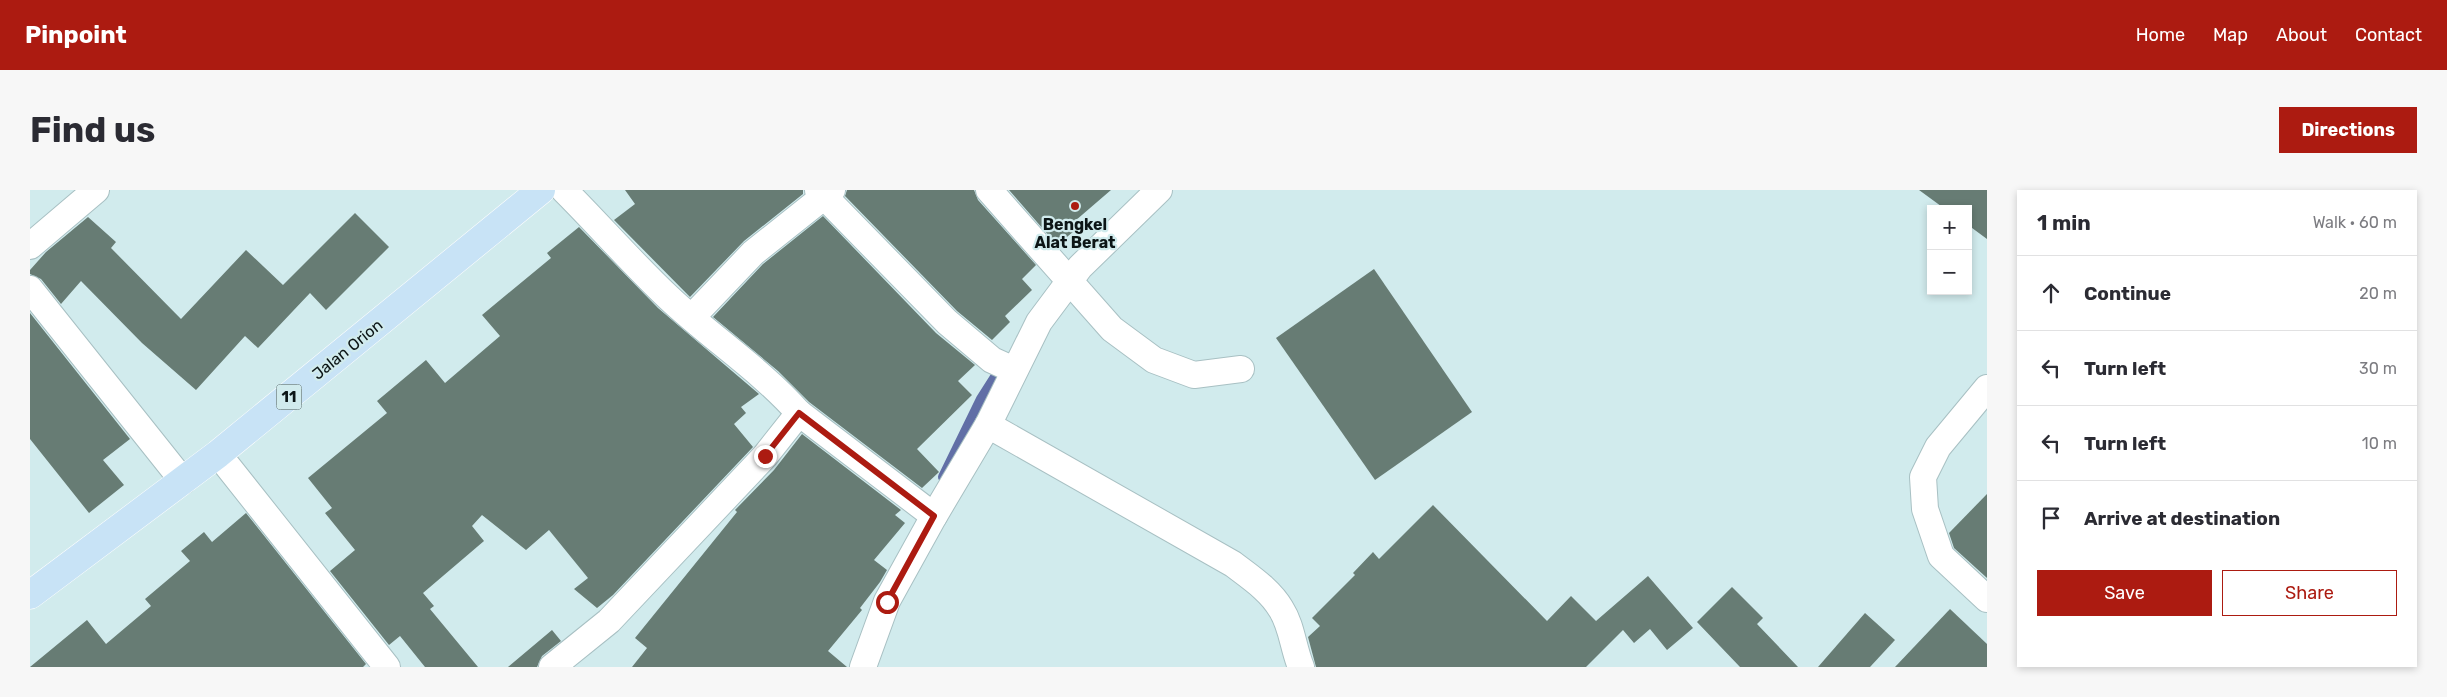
<!DOCTYPE html>
<html lang="en">
<head>
<meta charset="utf-8">
<style>
	body { margin:0; font-family:Rubik,sans-serif; background:#f7f7f7; color:#2b2b33 }
	.controls { position:absolute; right:15px; top:15px; display:grid; overflow:hidden; border-radius:0px; box-shadow:0 2px 8px #0003 }
	.controls button { width:45px; height:45px; display:grid; place-items:center; padding:0; border:0; border-bottom:1px solid #e1e1e2; background:#fff; color:#2b2b33; font:25px sans-serif }
	.stop { position:absolute; width:15px; height:15px; margin:-11px; border:4px solid #ac1b11; border-radius:50%; background:#fff }
	.stop.end { background:#ac1b11; border-color:#fff; box-shadow:0 1px 5px #0008 }
	.list { margin:0; padding:0; list-style:none }
	h2 { display:flex; justify-content:space-between; align-items:center; height:65px; margin:0; padding:0 20px; font-size:21px }
	h2 small { font-size:16px; font-weight:400; color:#7c7c81 }
	.list li { display:grid; grid-template-columns:32px 1fr auto; gap:15px; align-items:center; box-sizing:border-box; height:75px; padding:0 20px; border-top:1px solid #e1e1e2 }
	.list b { display:block; font-size:19px; white-space:nowrap }
	.list em { font-size:16px; font-style:normal; color:#7c7c81 }
	.actions { display:flex; gap:10px; padding:15px 20px }
	.actions a { flex:1; padding:11px 0; border:1px solid #ac1b11; border-radius:0px; text-align:center; font-size:18px; color:#ac1b11 }
	.actions .main { background:#ac1b11; color:#fff }
	.icon { flex:none; width:28px; height:28px; fill:none; stroke:currentColor; stroke-width:2; stroke-linecap:round; stroke-linejoin:round }
	.map { position:relative; flex:none; width:1957px; height:477px; overflow:hidden; border-radius:0px }
	header { display:flex; align-items:center; gap:30px; box-sizing:border-box; height:70px; padding:0 25px; background:#ac1b11; color:#fff }
	header strong { font-size:24px }
	nav { display:flex; gap:28px; margin-inline-start:auto; font-size:18px }
	.intro { display:flex; align-items:center; justify-content:space-between; box-sizing:border-box; height:120px; padding:0 30px }
	h1 { margin:0; font-size:35px }
	.button { padding:12px 22px; border-radius:0px; background:#ac1b11; color:#fff; font-size:18px; font-weight:700 }
	main { display:flex; gap:30px; padding:0 30px }
	aside { flex:1; background:#fff; border-radius:0px; box-shadow:0 2px 8px #0003 }
	.map>svg:first-child { display:block }
</style>
</head>
<body>
<header>
<strong>Pinpoint</strong>
<nav><a>Home</a><a>Map</a><a>About</a><a>Contact</a></nav>
</header>
<div class="intro"><h1>Find us</h1><a class="button">Directions</a></div>
<main>
<div class="map">
<svg width="1957" height="477" viewBox="0 0 1957 477">
	<rect width="100%" height="100%" fill="#d1ebed"/>
	<g fill="none" stroke-linecap="round" stroke-linejoin="round">
		<!-- stream -->
		<path stroke="#616fa6" stroke-width="10" d="M913,287l38,-78 21,-33"/>
	</g>
	<!-- building -->
	<g fill="#677c74">
		<path d="M595,0h178v4l-59,47 -54,56 -76,-77 21,-16z"/>
		<path d="M817,0h127l4,10 58,65 -14,14 10,11 -27,26 5,6 -18,18 -35,-29 -112,-115z"/>
		<path d="M979,0h102l-43,37 5,5 -16,13z"/>
		<path d="M1889,0h68v49l-19,-14v-16h-23z"/>
		<path d="M325,23l34,34 -63,63 -16,-17 -52,55 -13,-12 -49,54 -54,-47 -61,-62 -20,23 -20,-25 -11,-5v-4l16,-18 42,-35 28,25 -5,6 70,71 65,-69 37,35z"/>
		<path d="M793,26l113,117 39,32 -17,16 14,14 -55,54 22,23 -17,16 -113,-86 -31,-31 -65,-54 50,-53z"/>
		<path d="M549,37l79,81 101,86 -18,13 5,6 -12,11 19,23 -140,148 -16,13 -23,-19 14,-11 -39,-48 -23,20 -44,-35 -10,11 12,15 -61,52 11,13 -4,3 48,58h-53l-25,-31 -11,9 -59,-74 25,-21 -30,-37 7,-5 -24,-30 79,-65 -10,-12 49,-41 19,23 55,-47 -18,-21 69,-57 -4,-5z"/>
		<path d="M1344,79l98,143 -97,68 -99,-142z"/>
		<path d="M0,123l100,126 -27,21 21,25 -35,28 -59,-74z"/>
		<path d="M772,244l99,76 -6,5 10,8 -31,37 13,10 -7,12 -20,26 2,2 -34,41 19,16h-215l15,-19 -12,-10 102,-126 -2,-2 39,-40z"/>
		<path d="M1957,304v84l-33,-30 -5,-15z"/>
		<path d="M1403,315l114,116 24,-25 25,25 52,-45 45,52 -26,22 -17,-21 -16,14 -11,-13 -37,37h-270l-8,-30 12,-11 -8,-8 43,-43 -2,-2 20,-21 6,7z"/>
		<path d="M216,323l120,151 -3,3h-333l57,-47 19,24 45,-38 -6,-7 45,-38 -9,-10 23,-19 8,10z"/>
		<path d="M1702,397l31,31 -6,6 41,43h-58l-43,-45z"/>
		<path d="M1920,419l37,35v23h-92z"/>
		<path d="M1835,423l30,27 -25,27h-52z"/>
		<path d="M522,440l9,11 -19,15 -5,11h-29z"/>
	</g>
	<g fill="none" stroke-linecap="round" stroke-linejoin="round">
		<defs>
			<g id="minor">
				<path d="M534,0c35,35 68,73 104,107 42,40 92,72 131,116l135,103"/>
				<path d="M788,0l129,132 45,38 22,10"/>
				<path d="M959,0l123,139 42,31 40,15 47,-6"/>
				<path d="M0,56l66,-56"/>
				<path d="M0,99l153,192"/>
				<path d="M662,127l61,-64 79,-63"/>
				<path d="M1957,198l-49,59 -15,30 2,32 16,47 46,43"/>
				<path d="M958,235l245,139c17,13 37,26 48,45 11,17 12,39 20,58"/>
				<path d="M188,264l169,213"/>
				<path d="M522,477l57,-46 156,-165 34,-43"/>
				<path d="M833,477l24,-66 47,-85 54,-91 51,-103 41,-55 79,-77"/>
			</g>
			<path id="trunk" d="M0,405l188,-141 323,-264"/>
		</defs>
		<!-- minor casing -->
		<use href="#minor" stroke="#a8c0c3" stroke-width="28"/>
		<!-- trunk casing -->
		<use href="#trunk" stroke="#fff" stroke-width="29"/>
		<!-- minor -->
		<use href="#minor" stroke="#fff" stroke-width="26"/>
		<!-- trunk -->
		<use href="#trunk" stroke="#c8e3f6" stroke-width="28"/>
	</g>
	<g fill="none" stroke-linecap="round" stroke-linejoin="round">
		<!-- route -->
		<path stroke="#ac1b11" stroke-width="6" d="M735,266l34,-43 135,103 -47,86"/>
	</g>
	<!-- markers -->
	<circle fill="#ac1b11" stroke="#d1ebed" stroke-width="2" cx="1045" cy="16" r="5"/>
	<g text-anchor="middle" stroke-width="4.5" stroke-linejoin="round" paint-order="stroke">
		<!-- shield labels -->
		<rect fill="#d1ebed" stroke="#475556" stroke-width="1" x="246.5" y="194.5" width="25" height="25" rx="4"/>
		<g font-size="15" font-weight="bold" fill="#0c1516">
			<text x="259" y="212">11</text>
		</g>
		<!-- poi labels -->
		<g font-size="16" font-weight="bold" fill="#0c1516" stroke="#d1ebed">
			<text x="1045" y="40">Bengkel<tspan x="1045" dy="18">Alat Berat</tspan></text>
		</g>
		<!-- street labels -->
		<g font-size="16" fill="#0c1516" stroke="#d1ebed">
			<text transform="translate(317 159) rotate(-39)" y="6">Jalan Orion</text>
		</g>
	</g>
</svg>
<div class="controls">
<button>+</button>
<button>−</button>
</div>
<div class="stop" style="left:857px;top:412px"></div>
<div class="stop end" style="left:735px;top:266px"></div>
</div>
<aside>
<h2>1 min<small>Walk · 60 m</small></h2>
<ul class="list">
<li><svg class="icon" aria-label="ahead" viewBox="0 0 24 24"><path d="M12 20V5M6 11l6-6 6 6"/></svg><div><b>Continue</b></div><em>20 m</em></li>
<li><svg class="icon" aria-label="left" viewBox="0 0 24 24"><path d="M17 20v-9H6M10 6l-5 5 5 5"/></svg><div><b>Turn left</b></div><em>30 m</em></li>
<li><svg class="icon" aria-label="left" viewBox="0 0 24 24"><path d="M17 20v-9H6M10 6l-5 5 5 5"/></svg><div><b>Turn left</b></div><em>10 m</em></li>
<li><svg class="icon" aria-label="arrive" viewBox="0 0 24 24"><path d="M6 21V4h12l-3 4 3 4H6"/></svg><div><b>Arrive at destination</b></div></li>
</ul>
<div class="actions"><a class="main">Save</a><a>Share</a></div>
</aside>
</main>
</body>
</html>
